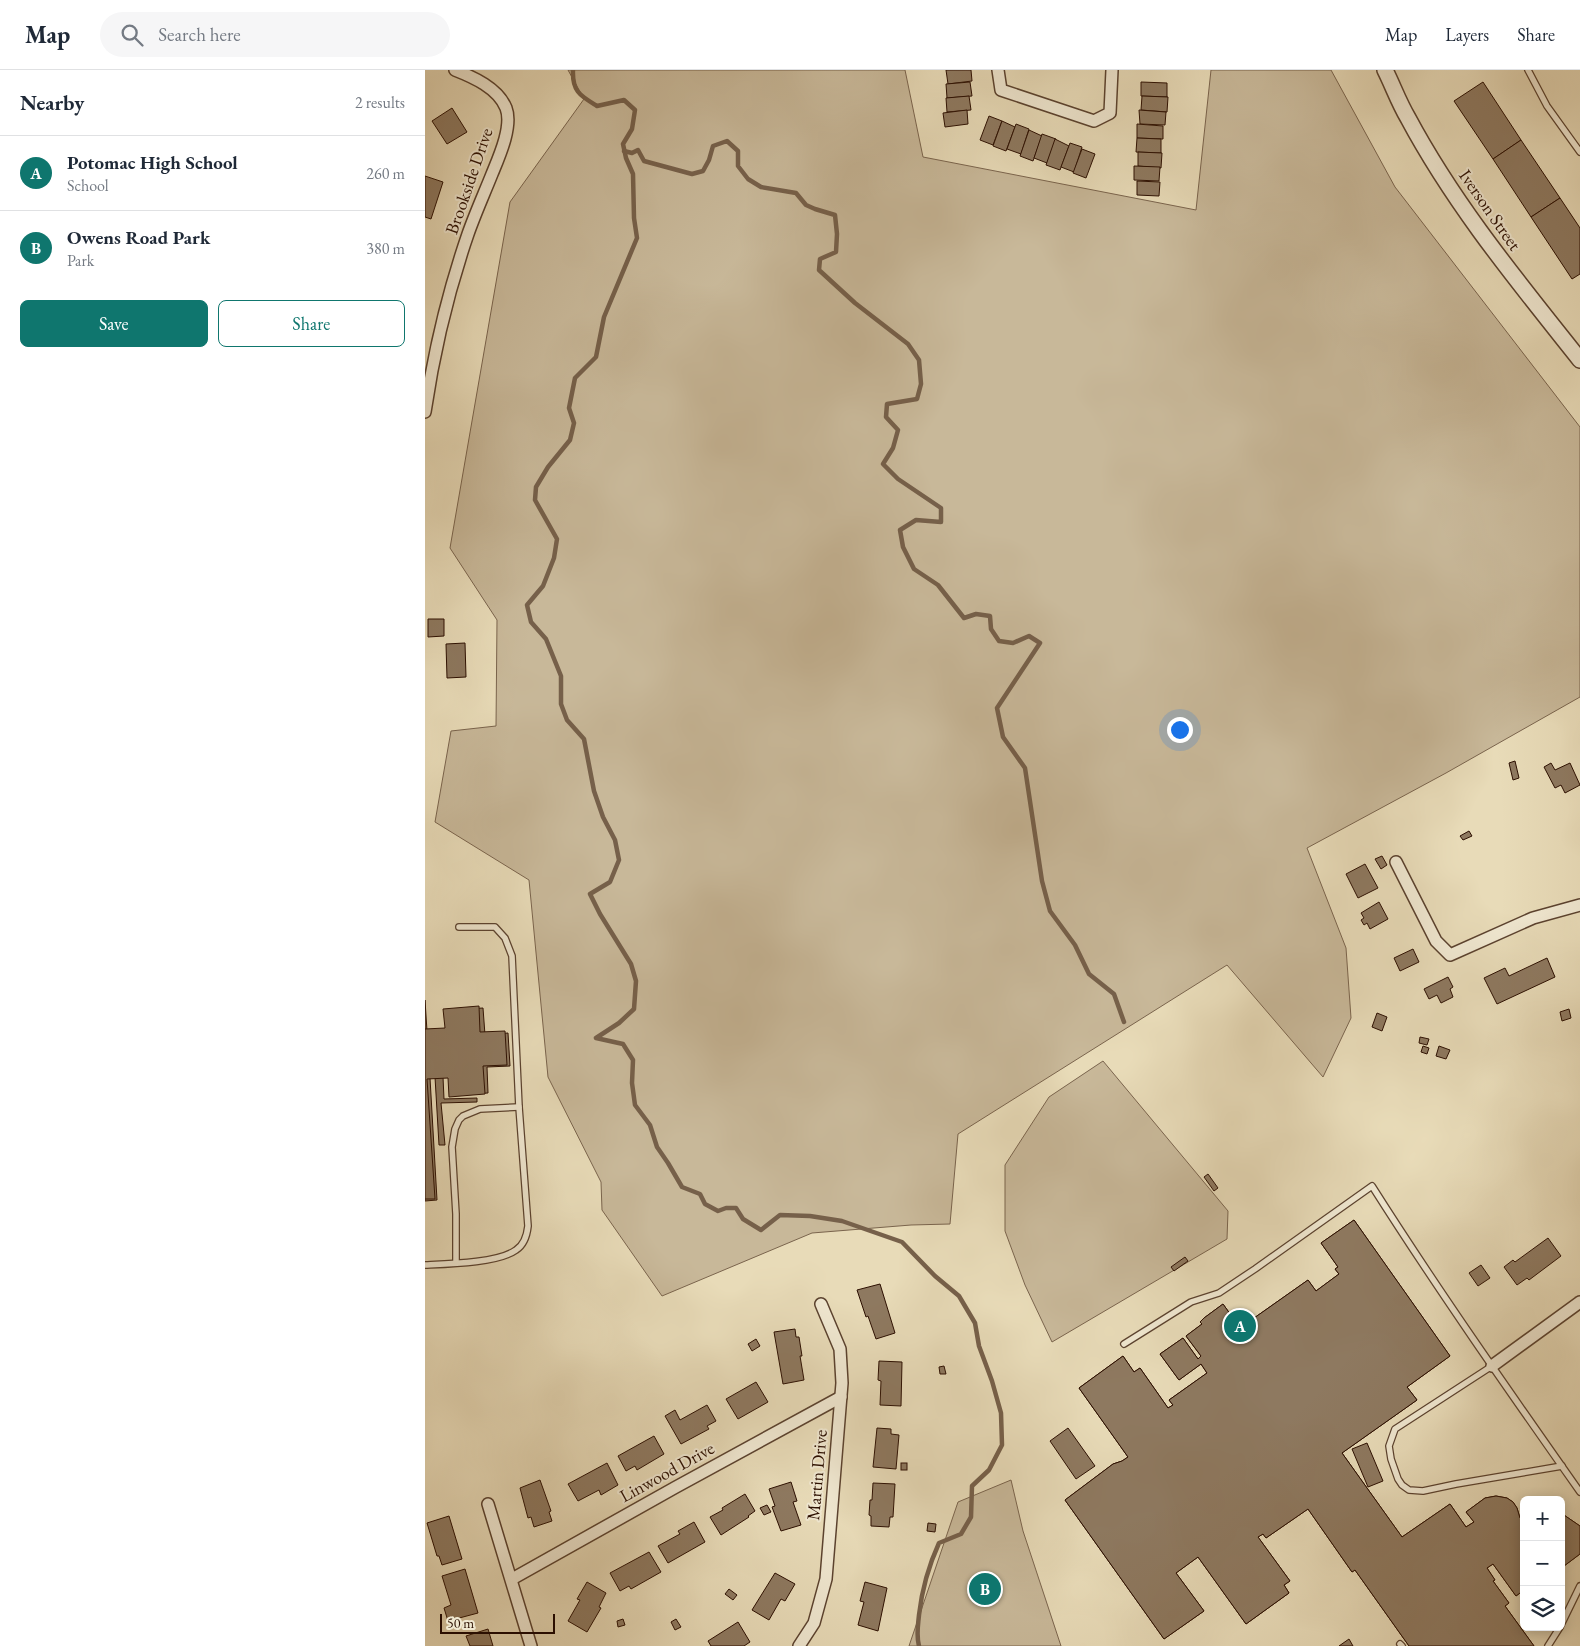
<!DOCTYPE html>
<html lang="en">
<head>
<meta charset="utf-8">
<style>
	body { margin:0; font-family:"EB Garamond",serif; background:#f6f6f7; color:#1f2937 }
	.controls { position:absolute; right:15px; bottom:15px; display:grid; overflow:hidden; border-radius:8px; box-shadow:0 2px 12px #0003 }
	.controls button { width:45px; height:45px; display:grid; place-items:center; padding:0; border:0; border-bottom:1px solid #e0e1e3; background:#fff; color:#1f2937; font:25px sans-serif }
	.scale { position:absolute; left:15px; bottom:12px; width:115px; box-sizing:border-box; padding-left:5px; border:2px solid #2c0f01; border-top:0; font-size:14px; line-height:18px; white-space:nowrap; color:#2c0f01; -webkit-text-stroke:4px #f0e8d1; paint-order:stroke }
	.you { position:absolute; left:754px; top:659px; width:18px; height:18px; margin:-12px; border:4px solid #fff; border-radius:50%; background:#1a73e8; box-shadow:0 0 0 8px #1a73e833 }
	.badge { display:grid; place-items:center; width:32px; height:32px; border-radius:50%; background:#0f766e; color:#fff; font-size:16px; font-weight:700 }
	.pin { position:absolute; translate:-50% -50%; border:2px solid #fff; box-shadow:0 1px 5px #0006 }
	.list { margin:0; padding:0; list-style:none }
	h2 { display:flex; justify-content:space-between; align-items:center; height:65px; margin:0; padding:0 20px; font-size:21px }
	h2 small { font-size:16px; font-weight:400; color:#747a83 }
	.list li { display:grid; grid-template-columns:32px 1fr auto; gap:15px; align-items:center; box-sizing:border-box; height:75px; padding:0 20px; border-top:1px solid #e0e1e3 }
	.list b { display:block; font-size:19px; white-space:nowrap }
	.list p { margin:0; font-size:16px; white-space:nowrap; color:#747a83 }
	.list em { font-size:16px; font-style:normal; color:#747a83 }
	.actions { display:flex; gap:10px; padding:15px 20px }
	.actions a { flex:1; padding:11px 0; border:1px solid #0f766e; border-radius:8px; text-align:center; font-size:18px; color:#0f766e }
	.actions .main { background:#0f766e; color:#fff }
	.icon { flex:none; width:28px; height:28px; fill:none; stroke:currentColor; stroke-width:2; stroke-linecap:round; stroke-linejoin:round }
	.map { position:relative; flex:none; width:1155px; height:1576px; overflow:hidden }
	header { display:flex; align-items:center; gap:30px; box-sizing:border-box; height:70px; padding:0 25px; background:#fff; border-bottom:1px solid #e0e1e3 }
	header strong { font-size:24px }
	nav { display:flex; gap:28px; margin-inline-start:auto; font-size:18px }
	.search { width:350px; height:45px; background:#f6f6f7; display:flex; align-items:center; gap:12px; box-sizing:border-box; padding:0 18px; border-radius:28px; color:#747a83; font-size:19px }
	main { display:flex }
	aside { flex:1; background:#fff }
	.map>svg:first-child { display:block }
</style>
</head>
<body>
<header>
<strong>Map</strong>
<div class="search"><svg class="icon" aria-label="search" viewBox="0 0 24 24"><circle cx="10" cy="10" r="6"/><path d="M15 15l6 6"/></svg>Search here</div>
<nav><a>Map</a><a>Layers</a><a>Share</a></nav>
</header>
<main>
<aside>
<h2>Nearby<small>2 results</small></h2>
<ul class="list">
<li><span class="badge">A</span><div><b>Potomac High School</b><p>School</p></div><em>260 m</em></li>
<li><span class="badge">B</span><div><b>Owens Road Park</b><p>Park</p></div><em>380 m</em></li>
</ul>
<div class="actions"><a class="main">Save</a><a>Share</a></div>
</aside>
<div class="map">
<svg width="1155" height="1576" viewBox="0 0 1155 1576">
	<rect width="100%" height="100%" fill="#e8dbb8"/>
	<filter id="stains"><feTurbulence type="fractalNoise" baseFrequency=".004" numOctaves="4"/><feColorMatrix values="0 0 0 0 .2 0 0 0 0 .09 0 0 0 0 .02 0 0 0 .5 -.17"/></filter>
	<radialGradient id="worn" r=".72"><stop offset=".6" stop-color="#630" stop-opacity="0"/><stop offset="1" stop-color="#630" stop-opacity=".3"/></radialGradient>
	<!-- green -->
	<g fill="#c8b899" stroke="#7a644d">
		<path d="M143,0h337l18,87 273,53 15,-140h120l64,117 185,240v270l-134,76 -139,75 39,100 5,70 -28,59 -96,-112 -269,169 -8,90 -39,1 -99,8 -150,63 -60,-86 -1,-28 -53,-105 -19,-197 -94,-58 16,-91 45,-5 1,-106 -47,-72 60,-346 74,-103z"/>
		<path d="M678,991l125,150 -1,28 -175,103 -27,-57 -20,-54v-66l44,-68z"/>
		<path d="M586,1410l12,51 38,115h-152l49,-144z"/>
	</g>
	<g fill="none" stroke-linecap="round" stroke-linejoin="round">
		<!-- stream -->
		<g stroke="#76604a" stroke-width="4.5">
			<path d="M148,0c-1,22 8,26 24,36l27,-6 11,10 -3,19 -9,15 3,14 7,16 1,44 3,20 -33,79 -8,40 -21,21 -6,30 5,15 -4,17 -22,27 -12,20 -1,13 22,39 -3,19 -11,28 -16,19 4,17 15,17 15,37v28l6,16 17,19 10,52 9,26 12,23 4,20 -9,22 -20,12 10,20 31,50 5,17 -2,28 -15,14 -23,15 27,6 10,16 -1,23 3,22 15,20 7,22 11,16 14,24 18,7 5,10 13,7 8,-3h10l7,11 18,11 19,-15 30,1 32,5 60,21 33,34 24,20 16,27 4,23 13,35 9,32 1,32 -13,25 -17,16 -1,31 -10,17 -22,9c-11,24 -17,46 -20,72 -1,11 -3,20 0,31"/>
			<path d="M199,81l8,2 6,-3 6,11 48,13 11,-3 6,-11 4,-14 14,-5 11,10v15l10,13 13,8 35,6 10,12 9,4 20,6 2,19 -1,18 -16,7 -1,11 36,33 53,41 11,16 2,24 -4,15 -30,5 -1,13 12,13 -5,18 -10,16 15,15 43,29v14l-25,-2 -16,10 3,17 11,22 24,16 26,33 12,-4 14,2 1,13 8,12 14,2 16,-7 11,7 -43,65 6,29 22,31 17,113 8,30 25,34 14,29 25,20 10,28"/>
		</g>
	</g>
	<!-- building -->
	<g fill="#8e7960" stroke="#2c0f01" fill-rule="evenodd">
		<path d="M521,0h25l1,11 -24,3z"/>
		<path d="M545,12l2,14 -25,2 -1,-14z"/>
		<path d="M716,12l26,1v14l-26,-1z"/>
		<path d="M1058,12l38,58 -28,19 -39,-58z"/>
		<path d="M544,26l2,14 -24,2 -1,-14z"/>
		<path d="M717,26l26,1 -1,15 -26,-2z"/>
		<path d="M27,38l15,24 -20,12 -15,-23z"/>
		<path d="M542,40l1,14 -23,3 -2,-14z"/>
		<path d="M714,40l27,2 -1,13 -25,-1z"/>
		<path d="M564,46l13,5 -9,24 -13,-5z"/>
		<path d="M577,51l13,6 -9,24 -13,-5z"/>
		<path d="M591,54l13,5 -8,25 -14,-5z"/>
		<path d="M712,54l26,2v13l-26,-1z"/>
		<path d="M604,60l13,6 -9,25 -13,-5z"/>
		<path d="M617,64l14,5 -9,24 -13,-5z"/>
		<path d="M712,68l24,1v14l-25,-1z"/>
		<path d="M630,69l14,7 -9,24 -14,-5z"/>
		<path d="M1096,70l39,58 -29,19 -38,-58z"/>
		<path d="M645,73l12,4 -8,25 -13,-5z"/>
		<path d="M657,79l13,5 -9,24 -13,-5z"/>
		<path d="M713,82l24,1 -1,15 -23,-2z"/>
		<path d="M709,96l26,1 -1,14 -25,-1z"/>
		<path d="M0,106l18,6 -12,37 -6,-2z"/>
		<path d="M712,111l23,1 -1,14 -22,-1z"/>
		<path d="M1135,128l20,30v46l-8,5 -41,-62z"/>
		<path d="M3,549h16v17l-16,1z"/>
		<path d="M40,573l1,34 -19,1 -1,-34z"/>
		<path d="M1090,691l4,17 -6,2 -4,-17z"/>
		<path d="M1126,693l4,7 15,-7 10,22 -15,8 -4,-8 -6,3 -11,-21z"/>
		<path d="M1044,761l3,5 -9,4 -3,-4z"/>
		<path d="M957,786l5,9 -6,4 -6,-10z"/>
		<path d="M940,794l13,24 -20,10 -12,-24z"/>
		<path d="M954,832l9,17 -18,10 -3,-6 -3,2 -3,-5 3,-2 -3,-5z"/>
		<path d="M988,879l6,13 -19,9 -6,-13z"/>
		<path d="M1122,888l8,19 -58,27 -13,-26 21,-10 4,8z"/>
		<path d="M1023,907l5,10 -3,2 3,8 -12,6 -4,-8 -8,4 -5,-10z"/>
		<path d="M0,930l2,31 23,-2 -1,-19 34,-2 2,27 23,-2 2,33 -23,1 1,26 -34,2 -1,-19 -10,1 1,22 33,-1v4l-36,1 4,42h-6l-4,-68 -5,1 7,122 -12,1zM22,970l1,28 -19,1 -2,-28z"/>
		<path d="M54,936l1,26 25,-1 2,34 -24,1 2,28 -36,3 -1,-19 -21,1 8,120h-10v-170l20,-1 -2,-19z"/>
		<path d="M1144,939l2,9 -9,3 -2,-9z"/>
		<path d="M952,943l10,4 -5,14 -10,-4z"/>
		<path d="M995,967l9,2 -2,6 -8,-2z"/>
		<path d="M998,976l6,2 -2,6 -6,-2z"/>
		<path d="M1014,976l11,4 -4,9 -10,-3z"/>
		<path d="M783,1104l10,14 -4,3 -10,-14z"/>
		<path d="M929,1150l96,136 -43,31 10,13 -75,53 60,84 48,-33 16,23 8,-5 -8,-10 19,-14 11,-2 11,2 6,4 4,6 3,10h4v72l-8,6 -23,-32 -6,4 8,12 -2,1 16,22 -4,3 29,40h-125l-54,-76 -3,2 -44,-63 -42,29 -3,-4 -5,3 32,44 -6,4 5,8 -43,31 -48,-67 -22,16 28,38 -40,28 -99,-139 48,-36 9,-3 6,-4 -49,-69 44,-32 11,16 6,-4 28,40 5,-3 -4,-5 38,-27 -6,-9 -22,16 -19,-26 23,-16 15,21 3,-3 -15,-20 16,-12 -2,-2 4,-4 19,-14 10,14 7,-5 7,10 61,-43 8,11 23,-17 -4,-5 3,-2 -17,-24zM930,1271l28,42 -60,41 -29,-41zM820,1350l28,38 -67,48 -28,-39zM712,1398l1,1 -1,1 13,18 19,-14 28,38 -20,15 14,18 -22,16 -56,-78 6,-6 10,-3z"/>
		<path d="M929,1150l96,136 -43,31 10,13 -75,53 60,84 48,-33 16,23 8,-5 -8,-10 19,-14 11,-2 11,2 6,4 4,6 3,10h4v72l-8,6 -23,-32 -6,4 8,12 -2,1 16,22 -4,3 29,40h-125l-54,-76 -3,2 -44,-63 -42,29 -3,-4 -5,3 32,44 -6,4 5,8 -43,31 -48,-67 -22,16 28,38 -40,28 -99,-139 48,-36 9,-3 6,-4 -49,-69 44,-32 11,16 6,-4 28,40 5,-3 -4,-5 38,-27 -6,-9 -22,16 -19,-26 23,-16 15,21 3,-3 -15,-20 16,-12 -2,-2 4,-4 19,-14 10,14 7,-5 7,10 61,-43 8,11 23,-17 -4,-5 3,-2 -17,-24z"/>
		<path d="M1123,1168l13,18 -32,24 -2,-2 -10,7 -13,-18 9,-7 2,2z"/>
		<path d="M760,1187l3,4 -14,10 -3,-4z"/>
		<path d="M1056,1195l9,13 -12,8 -9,-13z"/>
		<path d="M455,1214l15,49 -19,6 -8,-23 -2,1 -9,-27z"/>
		<path d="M370,1259l1,8h3l3,19h-2l4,24 -21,4 -9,-52z"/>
		<path d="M331,1269l4,7 -8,5 -4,-7z"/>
		<path d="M454,1291l23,1 -1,44 -21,-1 1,-24 -3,-1z"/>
		<path d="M519,1296l2,8h-6l-1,-7z"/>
		<path d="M331,1312l12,20 -30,17 -12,-20z"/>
		<path d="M282,1335l9,16 -9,5 2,3 -28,15 -16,-28 10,-6 5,10z"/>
		<path d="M452,1358l14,1v5l8,1 -3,34 -23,-2z"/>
		<path d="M643,1358l27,38 -19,13 -26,-38z"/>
		<path d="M229,1366l10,18 -27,16 -2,-4 -9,5 -8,-15z"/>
		<path d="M942,1373l16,38 -15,6 -16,-38z"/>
		<path d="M182,1393l11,22 -17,10 -2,-5 -21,11 -10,-17z"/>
		<rect x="476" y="1393" width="6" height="7"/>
		<path d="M115,1410l11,31 -2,1 3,9 -18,6 -3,-10 -3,1 -8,-30z"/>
		<path d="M366,1412l6,19 -4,1 8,23 -20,6 -9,-24 3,-1 -6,-17z"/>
		<path d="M448,1413l22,1 -2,33h-3l-1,10 -18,-1v-10l-2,-1 1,-15h2z"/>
		<path d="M320,1424l10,17 -7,5 1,1 -28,18 -11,-18 13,-7 -1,-2z"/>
		<path d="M342,1435l4,7 -7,3 -4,-7z"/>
		<path d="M1136,1443l19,13v28l-16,12 -3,-2z"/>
		<path d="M1136,1443l19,13v28l-16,12 -3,-2z"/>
		<path d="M24,1446l13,43 -20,6 -3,-9h-2l-10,-33z"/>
		<path d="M269,1452l11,20 -37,21 -10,-17 22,-12 -2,-3z"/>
		<path d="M503,1453l8,1 -1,8 -8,-1z"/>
		<path d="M224,1482l12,20 -30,17 -2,-3 -9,5 -10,-18z"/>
		<path d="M40,1499l13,44 -30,8 -4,-13 7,-3 -9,-29z"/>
		<path d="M350,1503l20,11 -10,17 -4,-2 -12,21 -17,-10z"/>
		<path d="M162,1512l19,11 -7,14 2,1 -14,24 -19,-11 12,-21 -3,-1z"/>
		<path d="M440,1512l22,6 -9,43 -20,-6 6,-23 -4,-1z"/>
		<path d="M304,1519l8,6 -4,5 -8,-6z"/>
		<path d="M198,1549l2,6 -7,2 -1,-6z"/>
		<path d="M251,1549l5,8 -6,3 -4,-8z"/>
		<path d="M313,1552l12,20 -6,4h-33l-3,-5z"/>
		<path d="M63,1559l5,17h-23l-4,-10z"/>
		<path d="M924,1569l4,7h-14z"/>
	</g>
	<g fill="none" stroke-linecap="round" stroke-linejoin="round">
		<defs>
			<g id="service">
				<path d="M1103,0l19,36 33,46"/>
				<path d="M31,1193v-49l-4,-67 3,-18 4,-9 4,-4 17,-7 39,-2"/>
				<path d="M0,1195c23,-1 73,-2 91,-15 8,-5 11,-15 12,-24l-9,-119 -7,-151 -7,-18 -10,-11h-36"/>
				<path d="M699,1274l67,-42 28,-9 36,-24 117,-83c66,104 137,205 208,306"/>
				<path d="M1067,1296l-97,63 -6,17 2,13 7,20 4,6 7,5 14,1 33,-7 106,-18"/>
				<path d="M1136,1555l19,-39"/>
				<path d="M975,1574l2,2"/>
				<path d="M1123,1576l12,-19"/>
			</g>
			<g id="minor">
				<path d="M573,0l3,20 93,31 16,-8 2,-43"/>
				<path d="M0,342c9,-61 23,-120 43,-178 7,-20 16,-40 24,-60 7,-17 21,-48 14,-66 -8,-20 -33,-31 -51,-38"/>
				<path d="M971,792l40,79 14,14 83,-37 47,-13"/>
				<path d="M1067,1296l88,-64"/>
				<path d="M63,1434l43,142"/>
				<path d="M87,1509l164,-92 165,-90"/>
				<path d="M374,1576l15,-23 12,-44 16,-196 -2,-34 -19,-45"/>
			</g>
			<path id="tertiary" d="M960,0c8,16 14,33 23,48 47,88 111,165 172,242"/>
		</defs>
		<!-- service casing -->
		<use href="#service" stroke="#5b422f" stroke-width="8"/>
		<!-- minor casing -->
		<use href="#minor" stroke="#5b422f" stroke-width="14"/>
		<!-- tertiary casing -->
		<use href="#tertiary" stroke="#5b422f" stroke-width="18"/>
		<!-- service -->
		<use href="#service" stroke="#f0e8d1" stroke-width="5.5"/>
		<!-- minor -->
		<use href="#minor" stroke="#f0e8d1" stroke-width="11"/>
		<!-- tertiary -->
		<use href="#tertiary" stroke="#f0e8d1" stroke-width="15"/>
	</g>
	<g text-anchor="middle" stroke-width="4" stroke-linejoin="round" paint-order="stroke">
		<!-- street labels -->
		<g font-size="18" fill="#2c0f01" stroke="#f0e8d1">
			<text transform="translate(44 111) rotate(-71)" y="6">Brookside Drive</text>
			<text transform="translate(1065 140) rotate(55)" y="6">Iverson Street</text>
			<text transform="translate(242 1402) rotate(-29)" y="6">Linwood Drive</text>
			<text transform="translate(392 1405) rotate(-85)" y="6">Martin Drive</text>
		</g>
	</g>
	<rect width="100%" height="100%" filter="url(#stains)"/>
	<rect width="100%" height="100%" fill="url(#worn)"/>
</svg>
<div class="controls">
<button>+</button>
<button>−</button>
<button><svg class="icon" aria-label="layers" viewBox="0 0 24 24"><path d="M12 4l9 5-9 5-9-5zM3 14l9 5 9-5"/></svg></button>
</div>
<div class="scale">50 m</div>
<div class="you"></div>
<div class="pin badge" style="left:815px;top:1256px">A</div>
<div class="pin badge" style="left:560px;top:1519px">B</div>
</div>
</main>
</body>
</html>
